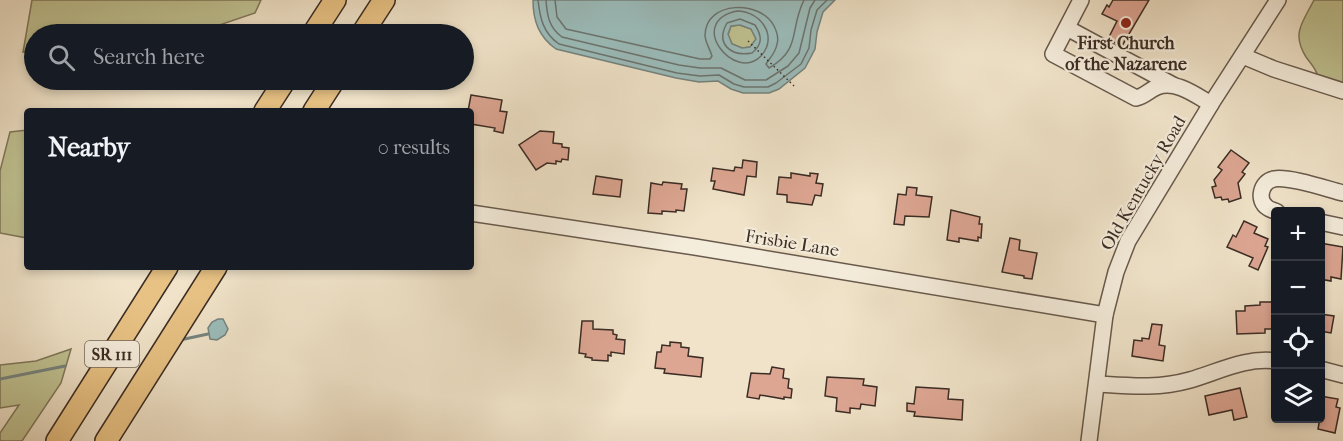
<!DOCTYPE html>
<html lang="en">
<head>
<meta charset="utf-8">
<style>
	body { margin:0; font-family:"IM FELL French Canon",serif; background:#242831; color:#f1f3f6 }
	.controls { position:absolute; right:18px; bottom:18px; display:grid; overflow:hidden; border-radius:6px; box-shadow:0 3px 9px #0003 }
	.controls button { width:54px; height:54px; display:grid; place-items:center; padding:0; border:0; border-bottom:2px solid #363941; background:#171b24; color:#f1f3f6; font:30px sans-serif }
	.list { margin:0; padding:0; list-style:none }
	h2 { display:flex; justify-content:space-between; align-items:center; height:78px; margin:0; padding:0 24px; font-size:26px }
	h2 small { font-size:20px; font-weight:400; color:#9ea1a6 }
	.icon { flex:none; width:33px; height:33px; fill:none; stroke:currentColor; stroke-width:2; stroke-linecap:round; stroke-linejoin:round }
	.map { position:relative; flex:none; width:1343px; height:441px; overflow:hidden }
	.search { position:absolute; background:#171b24; box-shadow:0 3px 9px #0003; left:24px; top:24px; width:450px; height:66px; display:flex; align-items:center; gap:15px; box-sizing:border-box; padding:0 21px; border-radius:33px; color:#9ea1a6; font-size:22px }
	.panel { position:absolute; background:#171b24; box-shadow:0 3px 9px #0003; left:24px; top:108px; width:450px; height:162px; border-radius:6px }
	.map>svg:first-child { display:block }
</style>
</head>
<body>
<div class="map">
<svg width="1343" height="441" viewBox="0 0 1343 441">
	<rect width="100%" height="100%" fill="#f0e3c9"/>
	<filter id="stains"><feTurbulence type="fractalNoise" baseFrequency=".00333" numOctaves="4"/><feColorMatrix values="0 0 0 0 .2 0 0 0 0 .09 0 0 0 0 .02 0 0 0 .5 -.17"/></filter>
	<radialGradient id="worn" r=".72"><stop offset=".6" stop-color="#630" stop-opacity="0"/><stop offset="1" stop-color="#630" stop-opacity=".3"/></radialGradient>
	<!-- green -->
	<g fill="#c0c292" stroke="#7e775b" stroke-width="1.5">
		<path d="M32,0h229l-6,13 -62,21h-159v19l-11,-1z"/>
		<path d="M1314,0h29v84l-25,-7c-2,-9 -7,-13 -12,-20 -15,-24 -3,-35 8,-57z"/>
		<path d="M740,25l11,4 5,10 -5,8 -9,1 -10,-4 -4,-9 3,-9z"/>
		<path d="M27,130v108l-27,-5v-62l10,-39z"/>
		<path d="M71,349l-10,34 -39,58h-22v-8l19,-28 -19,3v-43l36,-4z"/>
	</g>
	<!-- water -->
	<g fill="#9bbdbc" stroke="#75837f" stroke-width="1.5" fill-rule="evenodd">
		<path d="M533,0h302l-12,12 -6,20 -2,17 -10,19 -26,21 -10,4h-26l-12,-4 -13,-8 -19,1 -23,-4 -120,-29c-17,-12 -23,-28 -23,-49zM740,25l11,4 5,10 -6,8 -8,1 -10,-4 -4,-10 3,-8z"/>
		<path d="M218,319h5l5,10 -3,6 -8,5 -7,-1 -2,-11 4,-6z"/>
	</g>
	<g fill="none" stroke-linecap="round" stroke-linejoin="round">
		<!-- shore -->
		<g stroke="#6b7470" stroke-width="1.5">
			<path d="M538,0c2,18 5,33 21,44l118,29 23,3 19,-1 15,9 10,3h24l8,-4 25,-19 8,-16 2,-18 6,-20 10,-10"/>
			<path d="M546,0c1,15 3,28 16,37l117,28 21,3h21l24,12h21l22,-14 11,-13 11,-45 5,-8"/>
			<path d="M555,0l2,17 9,12 134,30h10l2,-3c-2,-7 -7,-14 -7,-21 1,-35 56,-35 69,-9 3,6 5,12 3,18 -1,8 -7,14 -11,20l3,4c33,-19 20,-38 35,-68"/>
			<path d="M737,11c23,0 42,25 24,45 -26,27 -76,-34 -24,-45z"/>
			<path d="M740,19l15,6c7,11 8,19 -3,28 -21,4 -37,-9 -25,-30z"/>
		</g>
		<!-- stream -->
		<g stroke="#75837f" stroke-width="3">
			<path d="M180,340l28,-6"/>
			<path d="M0,379l65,-13"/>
		</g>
	</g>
	<!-- building -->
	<g fill="#dda693" stroke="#3b2c24" stroke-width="1.5">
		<path d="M1113,0h36l-27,46 -14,-7 9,-18 -15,-7 5,-9 2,2z"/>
		<path d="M471,95l31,5 -2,11 7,1 -4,21 -9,-2 1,-3 -24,-4v-13h-3z"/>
		<path d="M540,131l14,1 -1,11 9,1v3l7,1 -1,12 -6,-1 -1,3 -5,-1v3l-9,-1 -11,7 -17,-25z"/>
		<path d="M1231,150l18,13 -7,9 3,2 -7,9 3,15 -12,4 -1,-3 -6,1 -1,-3 -6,1 -3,-11 4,-1 -2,-6 8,-10 -4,-3z"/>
		<path d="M743,160l14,2 -1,15 -9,-1 -3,19 -31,-6 2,-8h-4l2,-13 21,3 1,-4 7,1z"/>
		<path d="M791,173l19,3v-3l8,1 -2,9 7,1 -2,12 -6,-1 -3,10 -25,-3v-7l-10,-1 2,-17 12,1z"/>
		<path d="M596,176l26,4 -2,17 -27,-3z"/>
		<path d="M663,182l19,2 -1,5h6l-3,22 -8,-1v2l-14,-1v3l-14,-1 3,-30 11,2z"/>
		<path d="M907,187l10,1 -1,7 16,2 -3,20 -24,-1 -1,9 -10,-1 4,-30 8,1z"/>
		<path d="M951,210l29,7 -1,7h3l-1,14 -3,-1v4l-19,-3v4l-12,-2z"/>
		<path d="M1244,221l13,6 -3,6 14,6 -3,7 3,1 -10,23 -9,-4 4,-8 -26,-11 6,-12 3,2z"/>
		<path d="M1010,238l10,2 -1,10 18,3 -5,26 -8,-1v-2l-22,-4z"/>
		<path d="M1320,243l23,4 -2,32 -10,-2v4l-11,-2z"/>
		<path d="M1260,302h13l1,27h-9v4l-28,1 -1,-23h9v-5l15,-1z"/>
		<path d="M1320,314l14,2 -3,17 -11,-2z"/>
		<path d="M582,321h11v8l20,1v4l4,1 -1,4 9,1 -1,14 -13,-2v4l-3,-1v6l-16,-1v-2l-7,-1 1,-3 -7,-1z"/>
		<path d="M1152,324l10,1 -3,20 6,1 -2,15 -31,-5 2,-16 8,1v-3l7,1z"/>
		<path d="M670,342l11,1v4l8,1 -1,8 15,2 -2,19 -37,-4 1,-4 -10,-1 2,-16h4l1,-7 8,1z"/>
		<path d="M772,367l12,2 -1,9 6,1 -1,9 4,1 -1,9 -7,-1v2l-24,-4 -1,4 -12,-2 4,-24 19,1z"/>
		<path d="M827,377l37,2 -1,6 14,2 -2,19 -14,-2 -1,5 -10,-1v5l-14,-2 1,-13 -12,-2z"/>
		<path d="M916,387l33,2 -1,10 15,1 -1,20 -48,-4 1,-4 -8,-1v-8l7,1z"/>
		<path d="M1240,388l7,29 -13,3 -2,-10 -23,5 -4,-19z"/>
		<path d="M1320,396l18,3 -2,8 4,1 -5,25 -17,-4 2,-11z"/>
	</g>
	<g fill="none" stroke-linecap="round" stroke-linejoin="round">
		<defs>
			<g id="minor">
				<path d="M1081,0l-28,54 83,44c9,-2 13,-8 21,-11 18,-8 40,9 54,17"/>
				<path d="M1067,28l106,57"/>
				<path d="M1243,56l31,13 69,22"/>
				<path d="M1277,212c-3,-2 -7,-2 -9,-4 -12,-7 -7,-27 6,-29 15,-3 53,10 69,14"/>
				<path d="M471,213l224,34 410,68"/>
				<path d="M1320,222l23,5"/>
				<path d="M1320,369l23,6"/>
				<path d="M1097,384c33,2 61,5 93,-4 28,-8 55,-23 86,-19"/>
				<path d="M1089,441l16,-126 11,-43 12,-31 83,-137 67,-104"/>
			</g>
			<g id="highway">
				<path d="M313,34l22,-34"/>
				<path d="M362,34l22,-34"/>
				<path d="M265,111l20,-31"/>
				<path d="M314,111l20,-31"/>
				<path d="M57,441l110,-174"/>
				<path d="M106,441l110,-174"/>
			</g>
		</defs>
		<!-- minor casing -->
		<use href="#minor" stroke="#685a4d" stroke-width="18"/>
		<!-- highway casing -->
		<use href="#highway" stroke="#3b2c24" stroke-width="24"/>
		<!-- path -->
		<path stroke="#3b2c24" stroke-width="1.5" stroke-dasharray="1.5 3" stroke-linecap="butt" d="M748,41l46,45"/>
		<!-- minor -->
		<use href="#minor" stroke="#f5eddc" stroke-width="15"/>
		<!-- highway -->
		<use href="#highway" stroke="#e8c284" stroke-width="21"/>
	</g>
	<!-- markers -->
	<circle fill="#8f2418" stroke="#f5eddc" stroke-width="2" cx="1126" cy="23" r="6"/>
	<g text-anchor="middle" stroke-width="4.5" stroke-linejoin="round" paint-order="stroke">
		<!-- shield labels -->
		<rect fill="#f5eddc" stroke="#73665b" stroke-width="1.5" x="85" y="341" width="54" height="26" rx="4.5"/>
		<g font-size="16" font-weight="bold" fill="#3b2c24">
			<text x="112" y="360">SR 111</text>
		</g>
		<!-- poi labels -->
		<g font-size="18" font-weight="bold" fill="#3b2c24" stroke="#f5eddc">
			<text x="1126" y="49">First Church<tspan x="1126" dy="21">of the Nazarene</tspan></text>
		</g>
		<!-- street labels -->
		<g font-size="18" fill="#3b2c24" stroke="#f5eddc">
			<text transform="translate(1143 183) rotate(-60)" y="6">Old Kentucky Road</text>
			<text transform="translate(792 243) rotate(9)" y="6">Frisbie Lane</text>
		</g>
	</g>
	<rect width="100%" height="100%" filter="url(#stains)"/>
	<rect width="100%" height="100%" fill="url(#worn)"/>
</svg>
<div class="controls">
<button>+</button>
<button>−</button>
<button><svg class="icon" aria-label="locate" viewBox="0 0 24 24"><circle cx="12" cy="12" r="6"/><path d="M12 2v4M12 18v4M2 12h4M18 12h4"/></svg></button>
<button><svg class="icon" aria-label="layers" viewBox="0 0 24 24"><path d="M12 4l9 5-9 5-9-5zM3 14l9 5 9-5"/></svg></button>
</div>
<div class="search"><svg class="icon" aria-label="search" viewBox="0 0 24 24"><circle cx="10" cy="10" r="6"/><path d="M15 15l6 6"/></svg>Search here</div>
<section class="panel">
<h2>Nearby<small>0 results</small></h2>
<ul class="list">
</ul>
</section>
</div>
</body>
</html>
